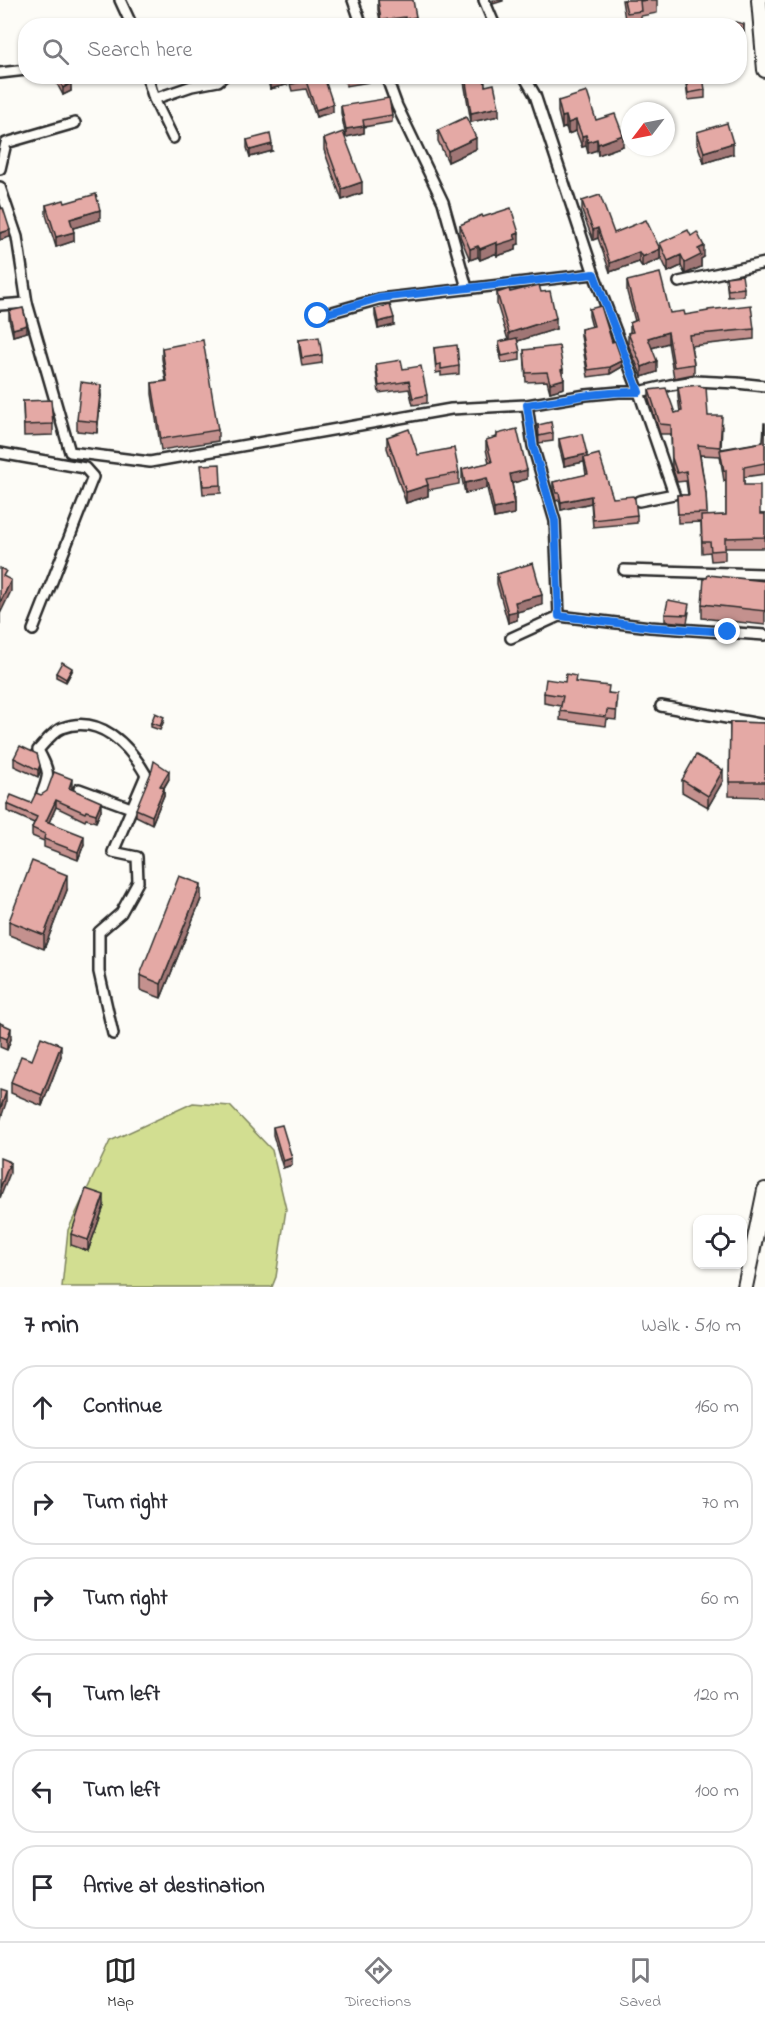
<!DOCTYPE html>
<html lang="en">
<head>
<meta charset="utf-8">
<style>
	body { margin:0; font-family:"Indie Flower",sans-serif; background:#f2f2f3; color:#2b2b33 }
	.controls { position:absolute; right:18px; bottom:18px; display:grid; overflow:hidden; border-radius:12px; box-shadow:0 2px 4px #0004 }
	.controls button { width:54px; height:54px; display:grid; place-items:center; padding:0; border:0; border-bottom:2px solid #e1e1e2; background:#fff; color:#2b2b33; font:30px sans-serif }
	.compass { position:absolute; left:621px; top:102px; width:54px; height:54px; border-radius:50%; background:#fff; box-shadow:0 2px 4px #0004; rotate:238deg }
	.stop { position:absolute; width:18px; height:18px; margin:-14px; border:4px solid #1a73e8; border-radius:50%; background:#fff }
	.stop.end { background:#1a73e8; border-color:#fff; box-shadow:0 2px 6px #0008 }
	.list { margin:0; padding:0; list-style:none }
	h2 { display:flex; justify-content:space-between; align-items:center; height:78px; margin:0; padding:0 24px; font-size:26px }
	h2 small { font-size:20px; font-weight:400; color:#7c7c81 }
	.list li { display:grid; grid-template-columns:39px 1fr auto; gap:18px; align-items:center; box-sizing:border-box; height:84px; margin:0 12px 12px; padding:0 12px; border:2px solid #e1e1e2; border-radius:24px }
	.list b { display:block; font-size:22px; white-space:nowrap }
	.list em { font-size:20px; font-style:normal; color:#7c7c81 }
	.icon { flex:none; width:33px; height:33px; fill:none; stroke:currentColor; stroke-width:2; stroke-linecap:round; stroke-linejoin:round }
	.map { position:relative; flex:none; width:765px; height:1287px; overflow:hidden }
	.search { position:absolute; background:#fff; box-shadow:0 2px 4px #0004; left:18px; right:18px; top:18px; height:66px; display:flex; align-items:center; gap:15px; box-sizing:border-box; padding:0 21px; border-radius:24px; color:#7c7c81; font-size:22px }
	.sheet { height:654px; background:#fff }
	nav { display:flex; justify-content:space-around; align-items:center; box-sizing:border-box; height:84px; border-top:2px solid #e1e1e2; background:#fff; font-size:16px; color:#7c7c81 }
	nav a { display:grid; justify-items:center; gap:3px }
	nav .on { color:#2b2b2b }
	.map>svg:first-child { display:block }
</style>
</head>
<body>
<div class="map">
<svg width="765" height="1287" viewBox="0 0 765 1287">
	<rect width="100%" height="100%" fill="#fdfcf7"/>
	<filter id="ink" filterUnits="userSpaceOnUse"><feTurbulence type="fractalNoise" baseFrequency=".0167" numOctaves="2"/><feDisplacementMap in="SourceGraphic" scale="12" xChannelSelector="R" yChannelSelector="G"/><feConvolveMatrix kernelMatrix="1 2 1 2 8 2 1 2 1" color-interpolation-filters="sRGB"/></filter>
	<g filter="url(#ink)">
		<!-- pitch -->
		<path fill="#d2de91" stroke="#7e845e" stroke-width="1.5" d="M193,1103l37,3 42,44 14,59 -10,68 -4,10h-210l6,-57 42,-89z"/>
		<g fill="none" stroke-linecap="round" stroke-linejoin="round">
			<defs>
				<g id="street">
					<path d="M120,0l12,26"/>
					<path d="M353,0l9,26"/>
					<path d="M484,0l11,26"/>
					<path d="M0,73l26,-3"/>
					<path d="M147,76l7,23 19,39"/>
					<path d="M386,76l11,30 46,96 24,86"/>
					<path d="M524,76l11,19 59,179 45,118 35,102 -35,7"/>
					<path d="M154,99l38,-13 26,-5 6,-5"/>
					<path d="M0,169l6,-26 69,-20"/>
					<path d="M0,187l17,50 10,66 43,149 80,10 301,-53 76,-4 59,-10 33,-3h20l31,-7 25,-4 42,2 28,3"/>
					<path d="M679,282l86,-19"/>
					<path d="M0,305l27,-2"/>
					<path d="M318,316l61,-17 215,-25"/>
					<path d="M527,405l6,41 22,75 4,95"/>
					<path d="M0,453l85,15 8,9 -60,153"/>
					<path d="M624,570l141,4"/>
					<path d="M511,638l48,-22 91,11 115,8"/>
					<path d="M661,706l104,19"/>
					<path d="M79,789l52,19"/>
					<path d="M41,796c9,-22 9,-24 -3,-46 6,-6 15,-19 24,-22 38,-14 67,17 84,47l-33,77 24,5 1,25 -17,31 -22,19v40l14,62"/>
				</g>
				<g id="secondary">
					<path d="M759,0l6,70"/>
					<path d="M745,1287l20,-97"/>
				</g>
			</defs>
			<!-- street casing -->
			<use href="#street" stroke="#2b2b2b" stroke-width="14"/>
			<!-- secondary casing -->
			<use href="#secondary" stroke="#2b2b2b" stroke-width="18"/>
			<!-- street -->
			<use href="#street" stroke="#fdfcf7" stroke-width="9"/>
			<!-- secondary -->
			<use href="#secondary" stroke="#fdfcf7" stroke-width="14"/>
		</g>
		<!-- wall -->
		<g fill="#c4918e" stroke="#2b2b2b" stroke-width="1.5" fill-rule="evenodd">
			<path d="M378,0l38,17v9h-35l-3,-16z"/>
			<path d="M622,0h35v13l-16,3v9l-15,1z"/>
			<path d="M740,26l4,5 -2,17 -2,-1z"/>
			<path d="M53,76h24l-7,5 1,10 -8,4z"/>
			<path d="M267,76h53l1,6 12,30 -17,5 -10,-28 -14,2 -2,-7 -20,5z"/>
			<path d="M344,76h25v6l-23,4z"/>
			<path d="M463,76h21l1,10 14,30 -28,6z"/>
			<path d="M685,76l20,14v8l-17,2z"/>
			<path d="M558,101l38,19 27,26 -25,9 -1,-5 -9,3 -2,-7 -4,1 -6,-16 -8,3 -2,-7 -4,2 -4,-17z"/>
			<path d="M341,106l51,9v7l-28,5v6l-18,4 -5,-24z"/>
			<path d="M438,130l38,19 -28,13 -10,-21z"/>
			<path d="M697,132l36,22 -29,9 -7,-20z"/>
			<path d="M324,139l38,54 -20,7 -18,-50z"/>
			<path d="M247,140l25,11 -22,6 -3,-9z"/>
			<path d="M582,201l32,32 46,26 -18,8 -3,-5 -29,10 -12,-34 -5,2 -11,-29z"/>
			<path d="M65,203l35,17 -27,8 1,13 -18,6 -10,-32v-10z"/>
			<path d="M483,217l36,27 -3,1v5l-19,6v-3l-17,7 -2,-3 -8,3 -10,-24v-11z"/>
			<path d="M660,243l44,14 -3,2v8l-16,7 -4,-8 -13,6 -8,-17z"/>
			<path d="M726,277l18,11v8l-16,1z"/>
			<path d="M627,281l43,32 15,2 69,14v10l-63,7 3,18v10l-20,4 -6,-35 -16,5 5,24 -15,5 -14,-33v-11l2,-1v-9l5,-2 -8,-29z"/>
			<path d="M510,292h31l15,37 -39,12 3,11v8l-18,3 -3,-14v-7l9,-2 -11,-36v-11z"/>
			<path d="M375,309l19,16 -16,4 -3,-13z"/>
			<path d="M589,309l23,33 10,25 -12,7 -22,3 -7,-41v-7l11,-2 -3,-11z"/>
			<path d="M9,311l18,21 -14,4 -4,-17z"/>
			<path d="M299,340l23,15v8l-20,3 -3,-18z"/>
			<path d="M162,348l56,82v11l-57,9 -9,-56v-11l14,-2 -4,-22z"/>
			<path d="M434,348l25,18v8l-18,2v-4l-5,1z"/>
			<path d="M524,350l39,19 1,19 -14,4 -3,-11 -21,1z"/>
			<path d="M376,364l27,5 24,26v8l-14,2 -4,-16 -30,4 -3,-22z"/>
			<path d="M678,387l30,29 14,10 -1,23 42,-7 2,-19v51l-21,3v8l16,29h5v34h-40v12l-14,1 -1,-9 -8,1 -1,-31 -23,1 -1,-28h11l-2,-14 -9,1 -5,-15 -1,-33h-11l-11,-34v-10l26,23 5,-1 -2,-15zM700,455l20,1 4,25 2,-1v35l-19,1 -1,-22z"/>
			<path d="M101,396l-4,37 -20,-2v-11z"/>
			<path d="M23,401l30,23v11l-29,1z"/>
			<path d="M538,425l15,8v8l-14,2z"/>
			<path d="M497,434l30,45 -15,4 2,11v20l-20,4 -7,-30 -22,5 -3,-14v-10l27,-6 -3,-14v-9l11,-3z"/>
			<path d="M387,437l31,18 41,18v11l-31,6v6l-22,7 -19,-55z"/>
			<path d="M559,439l28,18 26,41 24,17v8l-44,4 -2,-24 -30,7 -2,-10 -3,1 -3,-11v-8l33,-7 -2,-13 -20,4 -5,-20z"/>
			<path d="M201,473l20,12v8l-18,1z"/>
			<path d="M497,574l45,31 -25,7v8l-9,3 -11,-39z"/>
			<path d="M765,581v44l-63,-7v-14z"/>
			<path d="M689,612l-2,11 -22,-2v-7z"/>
			<path d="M72,671l-6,11 -10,-5v-4z"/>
			<path d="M565,682h11l33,11 8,10 -1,17 -9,-1 -1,7 -46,-6 1,-14 -17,-3v-10z"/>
			<path d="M164,721l-4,9 -9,-3v-4z"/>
			<path d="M730,722l35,1v74l-36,-1z"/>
			<path d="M37,754l3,18 -2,5 -24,-11v-8z"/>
			<path d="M169,779l-5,9v7l-12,29 -16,-8v-7z"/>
			<path d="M682,780l41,1 -15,26 -26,-15z"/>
			<path d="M72,787l-1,3 30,20 -5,12 -10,-3 -1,2 -29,-14 -7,15 35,22 -6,16 -34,-13v-6l-12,-5v-8l2,-5 -27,-12v-7l24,-1 10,-8z"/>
			<path d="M67,890l-23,59 -35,-14v-14z"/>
			<path d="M201,899l-40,99 -21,-8v-15z"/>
			<path d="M0,1023l11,16 -4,11 -7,-3z"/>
			<path d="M61,1056l-19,50 -31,-13v-11l21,-22z"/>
			<path d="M273,1127l19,38 -9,3 -10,-33z"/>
			<path d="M104,1206l-16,45 -17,-6v-11z"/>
		</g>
		<!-- shaded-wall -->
		<g fill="#a07674" stroke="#2b2b2b" stroke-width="1.5">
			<path d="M493,0h10v1l-10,3z"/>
			<path d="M744,24v7l-2,17v-8z"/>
			<path d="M66,76h11l-11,7z"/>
			<path d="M290,77v7l-20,5v-8z"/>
			<path d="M71,83v8l-8,4v-7z"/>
			<path d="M333,104v8l-17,5v-7z"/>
			<path d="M499,107v9l-28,6v-9z"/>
			<path d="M566,116v11l-4,2v-12z"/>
			<path d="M576,120v11l-8,3v-11z"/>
			<path d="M364,126v7l-18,4v-8z"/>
			<path d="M586,135v11l-4,1v-11z"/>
			<path d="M623,135v11l-25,9v-11z"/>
			<path d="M476,138v11l-28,13v-11z"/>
			<path d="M597,139v11l-9,3v-11z"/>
			<path d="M733,143v11l-29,9v-11z"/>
			<path d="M272,144v7l-22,6v-7z"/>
			<path d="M362,182v11l-20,7v-11z"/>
			<path d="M100,210v10l-30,9v-10z"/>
			<path d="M598,228v10l-5,2v-10z"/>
			<path d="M10,230v7l-10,3v-7z"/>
			<path d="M74,232v9l-18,6v-10z"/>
			<path d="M519,233v11l-3,1v5l-19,6v-11l17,-10z"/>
			<path d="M497,242v11l-17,7v-11z"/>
			<path d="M478,246v11l-8,3v-11z"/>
			<path d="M704,246v11l-3,2v8l-16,7v-11l13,-14z"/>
			<path d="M660,249v10l-18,8v-10z"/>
			<path d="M639,252v10l-29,10v-9z"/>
			<path d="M681,255v11l-13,6v-11z"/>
			<path d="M394,318v7l-16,4v-7z"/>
			<path d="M556,318v11l-47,15v-11z"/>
			<path d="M27,325v7l-14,4v-7z"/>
			<path d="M668,332v11l-20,6v-11z"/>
			<path d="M622,361v6l-12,7v-7z"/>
			<path d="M657,361v11l-15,5v-10z"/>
			<path d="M564,379v9l-14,4v-9z"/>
			<path d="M101,385v11l-4,37v-11z"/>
			<path d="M587,454v7l-3,-3v4l-20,4v-7z"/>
			<path d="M527,470v9l-17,5v-10z"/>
			<path d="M487,478v10l-22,5v-10z"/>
			<path d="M428,485v11l-22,7v-11z"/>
			<path d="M591,496v7l-30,7v-8z"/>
			<path d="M514,504v10l-20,4v-9z"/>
			<path d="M11,580v11l-11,23v10v-21z"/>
			<path d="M542,595v10l-25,7v8l-9,3v-10l7,-11z"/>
			<path d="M72,668v3l-6,11v-3z"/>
			<path d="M40,765v7l-2,5v-7z"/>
			<path d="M723,770v11l-15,26v-11z"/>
			<path d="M169,771v8l-9,15v-8z"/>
			<path d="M72,779v8l-3,9v-8z"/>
			<path d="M164,788v7l-12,29v-8z"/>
			<path d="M56,800v7l-10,22v-8z"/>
			<path d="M101,802v8l-5,12v-8z"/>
			<path d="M84,836v8l-6,16v-8z"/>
			<path d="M67,875v15l-23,59v-14z"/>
			<path d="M201,884v15l-40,99v-14z"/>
			<path d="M11,1028v11l-4,11v-11z"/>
			<path d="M61,1045v11l-19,50v-11z"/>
			<path d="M6,1092v11l-6,18v-11z"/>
			<path d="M292,1158v7l-9,3v-7z"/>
			<path d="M10,1162v11l-10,25v-10z"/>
			<path d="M104,1195v11l-16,45v-11z"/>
		</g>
		<!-- building -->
		<g fill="#e4a9a5" stroke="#2b2b2b" stroke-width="1.5">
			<path d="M378,0h35l3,17 -11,2v-2l-24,3z"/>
			<path d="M624,0h25l-9,1 1,10 -14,2z"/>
			<path d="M735,22l9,2 -2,16h-2v-14h-5z"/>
			<path d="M57,76h10l4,7 -8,5z"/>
			<path d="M269,76h51l1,6 4,-2 8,24 -17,6 -10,-29 -14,3 -2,-7 -20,4z"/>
			<path d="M345,76h14l-13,3z"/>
			<path d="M465,76h19l1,10 9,-2 5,23 -28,6z"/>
			<path d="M686,76h17l2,14 -17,3z"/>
			<path d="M587,92l9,28 19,-6 8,21 -25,9 -1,-5 -9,3 -2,-7 -4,1 -6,-16 -8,3 -2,-7 -4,1 -4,-16z"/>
			<path d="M389,98l3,17 -29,5 1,6 -18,3 -5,-23z"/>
			<path d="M466,117l10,21 -28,13 -10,-21z"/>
			<path d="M727,123l6,20 -29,9 -7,-20z"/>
			<path d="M343,132l19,50 -20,7 -18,-50z"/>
			<path d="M270,134l2,10 -22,6 -3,-10z"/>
			<path d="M96,194l4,16 -30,9 4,13 -18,5 -10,-32 18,-5 1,3z"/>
			<path d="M600,195l14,38 32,-13 14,29 -18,8 -3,-5 -29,11 -12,-35 -5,2 -11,-29z"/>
			<path d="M3,208l7,22 -10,3v-24z"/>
			<path d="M511,208l8,25 -5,2 2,4 -19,6v-3l-17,7 -2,-3 -8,3 -10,-24 22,-10 1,2z"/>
			<path d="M688,230l3,6 6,-4 7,14 -6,3 3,6 -16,8 -4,-8 -13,6 -8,-18z"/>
			<path d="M660,273l10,40 14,-2 1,4 23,-4v-1l43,-5 3,24 -65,6 5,29 -20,3 -6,-35 -20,6 9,23 -15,6 -14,-34 5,-1 -3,-9 7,-3 -10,-39z"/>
			<path d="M742,275l2,13 -16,2 -2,-13z"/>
			<path d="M539,285l2,7 9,-1 6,27 -47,15 -12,-40 12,-4 1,3z"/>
			<path d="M390,305l4,13 -16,4 -3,-13z"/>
			<path d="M601,306l11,36 3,-1 7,20 -12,6 -22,3 -7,-41 13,-3 -5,-17z"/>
			<path d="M23,308l4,17 -14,4 -4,-18z"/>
			<path d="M319,337l3,18 -20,3 -3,-18z"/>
			<path d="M517,338l3,14 -18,4 -3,-14z"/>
			<path d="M203,340l15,90 -57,9 -9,-56 15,-2 -5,-33z"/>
			<path d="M457,345l2,21 -18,3v-5l-5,1 -2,-17z"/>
			<path d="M559,346l4,23 -2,1 3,9 -14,4 -3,-11 -21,1 -2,-23z"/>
			<path d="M401,360l2,9 18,-3 6,29 -14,3 -4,-17 -30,5 -3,-22z"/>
			<path d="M81,382l20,3 -4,37 -20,-2z"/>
			<path d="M700,385l1,2h5l2,29h14l-2,31 -22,-2 8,49 1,19 -29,1 -1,-19h12l-3,-24 -9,2 -5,-15 -1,-33 -11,-1 -11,-34 17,-2 9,25 7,-2 -4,-24z"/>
			<path d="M51,400l2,24 -29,1 -1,-24z"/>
			<path d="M551,422l2,11 -14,3 -1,-11z"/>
			<path d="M764,423h1v40l-21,4v18h16v29h5v23l-40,1v12l-14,1 -1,-9h-8l-1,-26 25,-1v-45l-2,1 -4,-21 43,-8z"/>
			<path d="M409,429l9,26 36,-7 5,25 -33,6 2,6 -22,7 -19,-55z"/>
			<path d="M517,429l10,41 -17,4 4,20 -2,1 2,9 -20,5 -7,-31 -22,5 -3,-14 30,-7 -6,-22 11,-3v-3z"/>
			<path d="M582,434l5,20 -23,5 -5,-20z"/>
			<path d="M599,454l14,44 20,-2 2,3 2,16 -44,5 -2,-24 -30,6 -2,-9h-3l-3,-11 35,-8 -4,-16z"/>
			<path d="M220,464l1,21 -18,1 -2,-21z"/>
			<path d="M533,563l9,32 -27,7 2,9 -9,2 -11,-39z"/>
			<path d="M0,568l6,3 -3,5 8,4 -11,23z"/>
			<path d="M708,575l57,6v30l-63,-7 2,-26h3z"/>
			<path d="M668,600l21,4 -2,11 -22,-1z"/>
			<path d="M62,662l10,6 -6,11 -10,-6z"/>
			<path d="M566,674l10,2 -1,6 34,4 -1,7 9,1 -1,17 -9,-1 -1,7 -46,-6 3,-15 -19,-3 2,-14 19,3z"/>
			<path d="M155,713l9,4 -4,9 -9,-3z"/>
			<path d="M730,722l35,1v59h-36z"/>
			<path d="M20,746l17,8 3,11 -2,5 -24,-12z"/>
			<path d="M696,755l27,15 -15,26 -26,-16z"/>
			<path d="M154,761l15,10 -9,15 4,2 -12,28 -16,-7 16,-39z"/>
			<path d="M54,772l18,7 -3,9 32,14 -5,12 -10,-3 -1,2 -29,-13 -10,21 38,15 -6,16 -34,-13 1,-5 -13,-6 5,-11 -30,-13 4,-9 20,8 5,-10 5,2 6,-4z"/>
			<path d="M32,861l35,14 -23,60 -35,-14z"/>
			<path d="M179,876l22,8 -40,100 -21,-9z"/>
			<path d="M0,1023l11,5 -4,11 -7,-3z"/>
			<path d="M41,1037l20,8 -19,50 -31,-13 10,-26 11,4z"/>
			<path d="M0,1090l6,2 -6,18z"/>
			<path d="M282,1125l10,33 -9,3 -10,-34z"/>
			<path d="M0,1158l10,4 -10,26z"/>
			<path d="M86,1189l18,6 -16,45 -17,-6z"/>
		</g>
	</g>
	<g fill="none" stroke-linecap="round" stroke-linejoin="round" filter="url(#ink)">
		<!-- route -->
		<path stroke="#1a73e8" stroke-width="8" d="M318,316l61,-18 215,-24 45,118c-38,-1 -74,7 -112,13l6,41 22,75 4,95 91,11 78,5"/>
	</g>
</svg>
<div class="controls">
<button><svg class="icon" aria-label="locate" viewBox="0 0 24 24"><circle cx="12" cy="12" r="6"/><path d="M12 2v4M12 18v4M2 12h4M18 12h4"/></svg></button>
</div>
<svg class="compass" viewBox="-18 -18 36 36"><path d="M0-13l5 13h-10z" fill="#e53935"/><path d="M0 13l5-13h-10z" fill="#7c7c81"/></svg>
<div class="stop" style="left:318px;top:316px"></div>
<div class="stop end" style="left:728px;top:632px"></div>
<div class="search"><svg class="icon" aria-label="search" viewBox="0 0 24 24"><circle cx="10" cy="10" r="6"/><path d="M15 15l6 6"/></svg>Search here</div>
</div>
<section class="sheet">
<h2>7 min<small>Walk · 510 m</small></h2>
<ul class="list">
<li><svg class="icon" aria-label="ahead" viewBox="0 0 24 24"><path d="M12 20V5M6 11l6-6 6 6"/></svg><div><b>Continue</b></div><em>160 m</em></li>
<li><svg class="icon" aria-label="right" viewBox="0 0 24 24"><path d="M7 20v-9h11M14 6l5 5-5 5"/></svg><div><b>Turn right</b></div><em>70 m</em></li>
<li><svg class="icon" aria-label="right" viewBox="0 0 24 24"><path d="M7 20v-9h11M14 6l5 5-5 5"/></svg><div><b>Turn right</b></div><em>60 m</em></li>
<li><svg class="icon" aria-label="left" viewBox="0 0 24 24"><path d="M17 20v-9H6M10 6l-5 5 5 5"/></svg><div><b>Turn left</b></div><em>120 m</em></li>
<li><svg class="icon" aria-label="left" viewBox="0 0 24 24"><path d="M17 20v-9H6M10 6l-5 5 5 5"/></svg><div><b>Turn left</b></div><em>100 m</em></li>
<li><svg class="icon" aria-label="arrive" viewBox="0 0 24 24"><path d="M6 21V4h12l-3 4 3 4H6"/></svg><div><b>Arrive at destination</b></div></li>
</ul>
</section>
<nav>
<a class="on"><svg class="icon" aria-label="map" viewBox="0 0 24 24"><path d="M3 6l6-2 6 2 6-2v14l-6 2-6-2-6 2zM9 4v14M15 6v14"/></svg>Map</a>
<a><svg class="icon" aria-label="directions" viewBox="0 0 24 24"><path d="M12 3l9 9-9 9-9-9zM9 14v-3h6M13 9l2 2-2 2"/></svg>Directions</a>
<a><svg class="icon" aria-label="saved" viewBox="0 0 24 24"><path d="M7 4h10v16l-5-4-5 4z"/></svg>Saved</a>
</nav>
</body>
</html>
